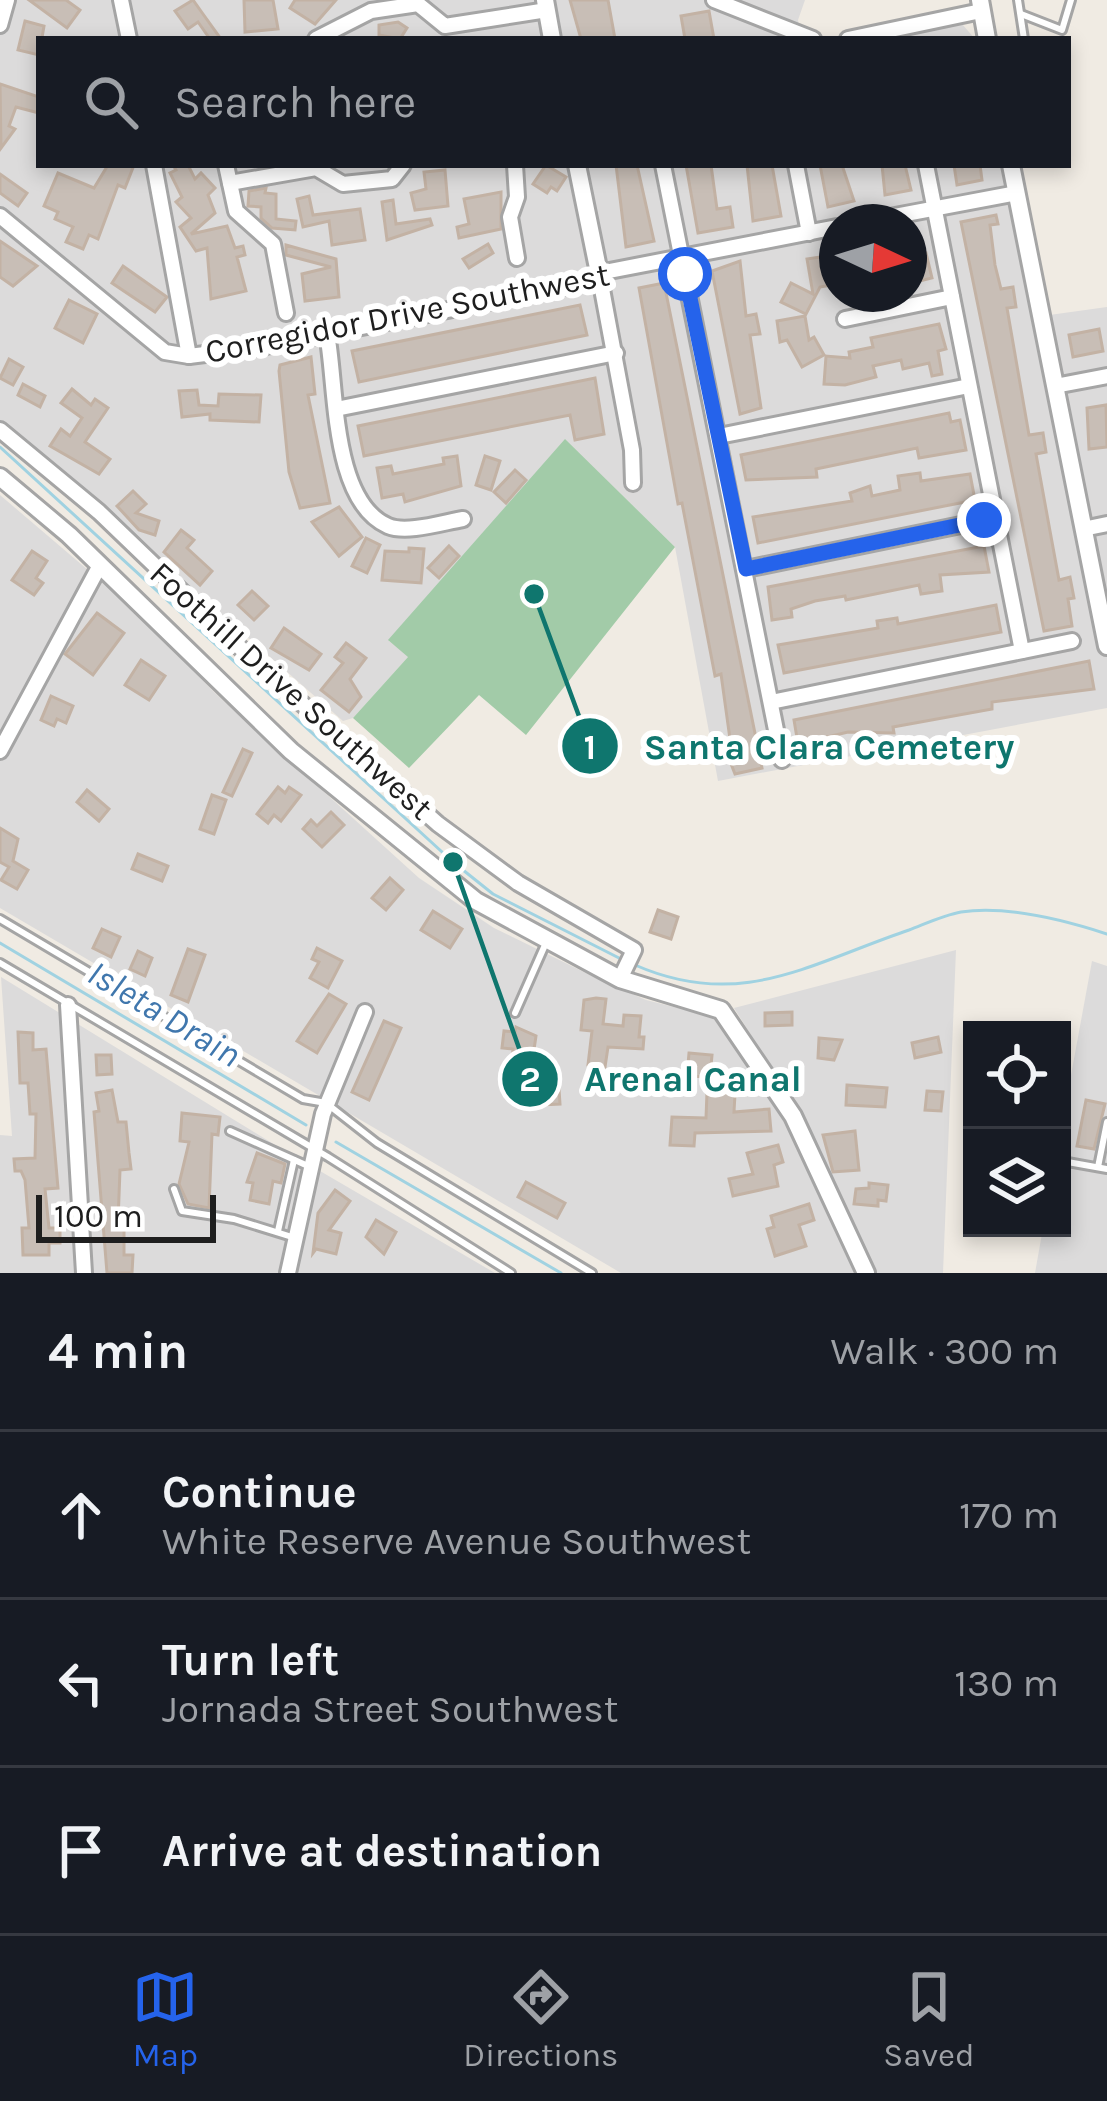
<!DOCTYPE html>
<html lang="en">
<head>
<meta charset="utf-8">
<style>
	body { margin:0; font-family:Karla,sans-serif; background:#20242c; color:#f1f3f6 }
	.controls { position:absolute; right:36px; bottom:36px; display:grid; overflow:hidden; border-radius:0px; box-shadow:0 6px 18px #0003 }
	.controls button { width:108px; height:108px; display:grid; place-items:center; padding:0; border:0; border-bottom:3px solid #363941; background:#171b24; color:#f1f3f6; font:60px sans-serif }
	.compass { position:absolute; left:819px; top:204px; width:108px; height:108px; border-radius:50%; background:#171b24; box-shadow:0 6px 18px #0003; rotate:94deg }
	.scale { position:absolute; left:36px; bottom:30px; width:180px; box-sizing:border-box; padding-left:12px; border:6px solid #1e1e1e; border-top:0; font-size:33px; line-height:42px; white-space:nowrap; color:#1e1e1e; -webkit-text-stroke:9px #fff; paint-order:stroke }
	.stop { position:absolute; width:36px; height:36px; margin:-27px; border:9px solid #2563eb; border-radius:50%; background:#fff }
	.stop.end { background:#2563eb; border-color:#fff; box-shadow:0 3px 12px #0008 }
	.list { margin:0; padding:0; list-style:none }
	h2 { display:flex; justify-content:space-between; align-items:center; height:156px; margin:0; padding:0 48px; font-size:51px }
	h2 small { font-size:39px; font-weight:400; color:#9ea1a6 }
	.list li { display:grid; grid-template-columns:78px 1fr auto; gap:36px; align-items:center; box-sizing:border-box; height:168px; padding:0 48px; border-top:3px solid #363941 }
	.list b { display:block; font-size:45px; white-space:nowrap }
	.list p { margin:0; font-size:39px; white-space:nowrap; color:#9ea1a6 }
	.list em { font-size:39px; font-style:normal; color:#9ea1a6 }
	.icon { flex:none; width:66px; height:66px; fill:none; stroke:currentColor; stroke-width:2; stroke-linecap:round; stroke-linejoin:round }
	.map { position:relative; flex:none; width:1107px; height:1273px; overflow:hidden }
	.search { position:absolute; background:#171b24; box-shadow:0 6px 18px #0003; left:36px; right:36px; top:36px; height:132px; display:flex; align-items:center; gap:30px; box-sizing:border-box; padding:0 42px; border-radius:0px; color:#9ea1a6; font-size:45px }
	.sheet { height:660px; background:#171b24 }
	nav { display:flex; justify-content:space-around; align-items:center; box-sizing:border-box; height:168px; border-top:3px solid #363941; background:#171b24; font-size:33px; color:#9ea1a6 }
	nav a { display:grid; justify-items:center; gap:6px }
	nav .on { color:#2563eb }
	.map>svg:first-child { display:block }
</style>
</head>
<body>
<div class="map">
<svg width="1107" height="1273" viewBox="0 0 1107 1273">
	<rect width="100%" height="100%" fill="#f0ebe3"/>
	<!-- residential -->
	<g fill="#dcdbdb" fill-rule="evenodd">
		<path d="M0,0h805l-7,20 3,19h-762v126h963l33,152 72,-10v401l-389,73 -43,-234 -110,-107 -176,201 20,15 -56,62 -10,3 -343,-301zM837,222h72v72h-72z"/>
		<path d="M962,24l13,15h-93l69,-14z"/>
		<path d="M0,495l136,116 79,82 204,185 75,50 100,49 52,23 72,18 71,105 68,150h-236l-621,-365z"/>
		<path d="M956,950l-13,323h-71l-72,-160 -66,-105z"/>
		<path d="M1092,961l15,5v307h-72l8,-45h19v-104z"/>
		<path d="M1,977l271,166 223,130h-495v-138l12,1z"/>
	</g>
	<!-- cemetery -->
	<path fill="#a2cba8" d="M565,439l110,108 -149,188 -47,-40 -70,73 -56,-50 55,-61 -20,-17z"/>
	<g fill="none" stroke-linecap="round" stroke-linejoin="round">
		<!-- stream -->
		<g stroke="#a0d2e1" stroke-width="3">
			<path d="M0,447l453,415 40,32 128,65"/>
			<path d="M0,943l306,182"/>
			<path d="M635,965c105,46 174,-1 274,-35 16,-6 35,-15 52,-18 46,-7 103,8 146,22"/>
			<path d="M336,1142l225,131"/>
		</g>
	</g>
	<!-- building -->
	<g fill="#c8beb6" stroke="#c3b2a4" stroke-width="3">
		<path d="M29,0h37l14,10 -13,18z"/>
		<path d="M193,0l10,14 18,25h-11l-12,-17 -10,7 -13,-18z"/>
		<path d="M244,0h29l5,29 -33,3z"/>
		<path d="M295,0h41l-21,24 -25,-16z"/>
		<path d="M570,0h38l7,39h-34z"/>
		<path d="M709,11l5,28h-29l-4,-23z"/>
		<path d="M25,21l19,5 -5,29 -21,-5z"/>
		<path d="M398,22l9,6 -7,11 -21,-4v-10z"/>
		<path d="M0,84l39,13v16l-23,-6 -7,19 6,3 -14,19z"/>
		<path d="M108,165h26l-9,23 -7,-3 -20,54 -9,-4 -6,14 -17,-7 7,-15 -18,-8 3,-7 -14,-6 14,-33 36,15z"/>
		<path d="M173,165h15l7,14 6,-6 14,15 -7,7 7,18 -24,21 36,-8 8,22 8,-2 2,9 -8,2 9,34 -35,8 -4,-51 -11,3 -16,-24 11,-9 -15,-16 6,-5 -12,-24 6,-3z"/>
		<path d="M546,165l20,12 -9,14 -6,-4 -4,6 -14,-9z"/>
		<path d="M616,165h21l17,76 -28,6z"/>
		<path d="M686,165h25l6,44 13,-2 3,20 -35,6z"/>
		<path d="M747,165h25l9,51 -28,5z"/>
		<path d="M820,165h22l12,36 -26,6z"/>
		<path d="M882,165h23l6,25 -26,5z"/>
		<path d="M954,165h26l2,15 -25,5z"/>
		<path d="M445,170l3,36 -33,4 -4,-17 15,-4 -2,-17z"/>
		<path d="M0,174l27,19 -9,13 -18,-13z"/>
		<path d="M266,188l-1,5 11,1v25l20,2 -1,9 -23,-2 -11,-10v-11l-13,-1 1,-15z"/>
		<path d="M501,192v37l-42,9 -2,-11 12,-3 -5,-25z"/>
		<path d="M309,196l4,19 47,-6 5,31 -33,5 -3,-24 -26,6 -6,-28z"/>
		<path d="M393,200l3,24 34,-5 2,6 -45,15 -5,-38z"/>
		<path d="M996,215l2,9 -8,1 5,40 6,24 12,-2 3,20 -9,1 22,127 14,-2 3,19 -10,2 14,77 9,49 11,-3 4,21 -6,1 4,27 -28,5 -83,-409z"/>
		<path d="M0,241l37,25 -24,20 -13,-9z"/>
		<path d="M488,244l5,9 -24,15 -6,-9z"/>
		<path d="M286,245l50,14 3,38 -34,4 -3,-27 29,-7 -45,-12z"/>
		<path d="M926,253l6,25 -20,5 -3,-26z"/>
		<path d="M827,256l10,1v27l-17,3 -14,27 -25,-12 10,-19 22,11 -6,-35z"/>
		<path d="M740,261l6,55 10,-2 4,20 -10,1 11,73 -21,6 -28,-143z"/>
		<path d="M123,266l44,31 -12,15 -43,-29z"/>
		<path d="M664,283l98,485 -27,6 -13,-33 8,-2 -9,-65 -6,2 -33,-173 -4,1 -39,-216z"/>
		<path d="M69,300l28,14 -14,29 -28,-15z"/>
		<path d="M580,305l7,30 -228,47 -7,-31z"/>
		<path d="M805,316l4,24 5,-3 10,18 -22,12 -15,-27 -7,2 -3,-21z"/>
		<path d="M939,324l7,25 -8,2 4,23 -10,2 -3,-13 -26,6 -2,-9 -28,6 3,11 -31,8 -21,-1 2,-28 24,2 -1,-6 24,-5 -2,-9z"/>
		<path d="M1099,329l4,22 -30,6 -4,-22z"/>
		<path d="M311,357l4,37 -7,1 22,108 -30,5 -11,-36 -10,-101 1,-6z"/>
		<path d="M9,359l14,8 -10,18 -13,-7z"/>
		<path d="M595,378l9,56 -29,6 -5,-25 -206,41 -6,-30z"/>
		<path d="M23,384l22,12 -5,11 -22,-12z"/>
		<path d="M72,389l19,16 4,-6 13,9 -23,34 25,17 -11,15 -49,-28 11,-17 9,7 12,-18 -21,-15z"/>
		<path d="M197,390l2,15 19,1 1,-12 42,1 -2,27 -49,-2v-6l-28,3 -3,-26z"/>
		<path d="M1106,405l1,42 -18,2 -2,-41z"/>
		<path d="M949,413l2,9 9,-2 6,30 -47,8 -2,-10 -101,21 1,8 -71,3 -5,-25z"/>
		<path d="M457,456l4,30 -56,16 -2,-8 -21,4 -5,-30 14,-2 2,8 51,-10 -1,-6z"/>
		<path d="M485,456l15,5 -9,29 -15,-5z"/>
		<path d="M515,470l11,10 -20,23 -12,-11z"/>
		<path d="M920,473l1,8 49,-7 5,26 -217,43 -5,-26 99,-16 -2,-8 20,-7 2,10 28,-6 -2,-14z"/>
		<path d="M133,491l13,13 -10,9 23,8 -4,14 -16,-5 -22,-24z"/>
		<path d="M339,507l23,30 -23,19 -27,-34z"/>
		<path d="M181,530l13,10 -7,8 25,23 -12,14 -36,-33z"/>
		<path d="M366,538l14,7 -13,28 -15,-7z"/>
		<path d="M449,546l10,10 -20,22 -11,-10z"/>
		<path d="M984,546l5,26 -49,3 2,16 -21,3 -2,-9 -73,15 -1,-4 -30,5 -24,8 1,8 -20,3 -4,-33z"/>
		<path d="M409,548l15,1 -3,34 -39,-3 3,-29 24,1z"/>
		<path d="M32,551l15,10 -11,17 7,5 -9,12 -22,-15z"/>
		<path d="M252,591l16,15 -14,14 -16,-15z"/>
		<path d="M996,605l5,27 -217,41 -6,-28 100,-17 -1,-7 20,-3 1,6z"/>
		<path d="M97,613l27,20 -31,42 -28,-21z"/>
		<path d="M284,628l37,26 -12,16 -38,-22z"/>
		<path d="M346,643l20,15 -16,21 11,18 -12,15 -28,-22 22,-27 -8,-6z"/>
		<path d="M141,660l24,16 -16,24 -24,-15z"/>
		<path d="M1089,661l5,28 -102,13v7l-99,18 1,6 -46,-1 -50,12 -4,-24z"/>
		<path d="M51,696l22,10 -7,17 -9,-4 -3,7 -13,-6z"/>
		<path d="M243,749l9,4 -20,43 -9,-4z"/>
		<path d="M278,787l7,6 4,-6 12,8 -20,26 -7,-6 -6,8 -11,-9z"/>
		<path d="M87,790l22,19 -10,12 -22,-19z"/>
		<path d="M212,795l14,5 -12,34 -14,-5z"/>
		<path d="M331,812l13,13 -22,22 -19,-18 8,-9 6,6z"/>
		<path d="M0,828l18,11 -5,22 15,9 -11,19 -16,-9 8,-13 -9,-5z"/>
		<path d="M138,854l30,12 -6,15 -30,-12z"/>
		<path d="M390,878l13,12 -17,20 -14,-12z"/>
		<path d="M658,910l20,7 -7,22 -21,-7z"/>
		<path d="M433,911l29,18 -12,19 -29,-18z"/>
		<path d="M102,929l18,8 -9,20 -18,-9z"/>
		<path d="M317,948l25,13 -14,27 -18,-10 9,-16 -7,-3z"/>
		<path d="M188,949l17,6 -17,47 -17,-7z"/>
		<path d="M138,951l14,7 -7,18 -15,-7z"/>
		<path d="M329,994l17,10 -29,49 -20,-12z"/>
		<path d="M596,998l10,1 -3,25 20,2 1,-11 17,1 -2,21h5l-1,12 -35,-2 -3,20 -17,-2 4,-34 -11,-1 3,-30z"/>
		<path d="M792,1012v13l-27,1v-13z"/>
		<path d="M384,1021l17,7 -32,72 -17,-8z"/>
		<path d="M516,1027l20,9 -4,27 -20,-3 1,-11 -11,-1 2,-17 11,1z"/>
		<path d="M18,1032l15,1v17l13,-1 12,139 -13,1 4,39h11v15h-11v12h-26l-1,-27h7l-4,-48 -4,-9h-6l-1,-12 21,-1 1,-44h-6l-2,-31h-8z"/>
		<path d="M938,1037l3,15 -26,6 -3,-15z"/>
		<path d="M819,1038l23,2 -8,20 -16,-2z"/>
		<path d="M689,1053l23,2 -2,22 -23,-1z"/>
		<path d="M96,1055h15l1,19 -15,1z"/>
		<path d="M847,1085l40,3 -2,19 -39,-2z"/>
		<path d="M559,1089l1,15 -40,2 -1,-15z"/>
		<path d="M112,1090l6,32h8l3,31 2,16 -11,1 -2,52h6v33h9l-1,18h-25l-13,-161 5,-1 -3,-18z"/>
		<path d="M927,1091l16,1 -2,19 -16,-1z"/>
		<path d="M707,1092l28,2 -1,18 35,-3 2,22 -76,2 -1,13 -24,-1 2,-28 34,1z"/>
		<path d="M1086,1100l19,4 -11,45 -17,-3z"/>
		<path d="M182,1113l38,4 -2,18 -6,-1 -3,74 -21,-4 -9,-20 10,-42 -9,-1z"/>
		<path d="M855,1131l4,39 -26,2 -10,-37z"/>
		<path d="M778,1145l5,17 -9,3 4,21 -45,10 -4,-17 24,-5 -6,-21z"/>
		<path d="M257,1153l28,11 -4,19 -8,-2 -4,23 -19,-4 3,-17 -6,-1z"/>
		<path d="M526,1182l39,21 -8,15 -39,-21z"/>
		<path d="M869,1183l19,2 -2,16 -8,-1v6l-24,-2 2,-15 13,-1z"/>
		<path d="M335,1190l15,11 -21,29 12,3 -5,21 -20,-5 -3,4 5,-40z"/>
		<path d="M809,1204l5,16 -15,5 7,21 -31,10 -8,-27 7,-2 -3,-11z"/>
		<path d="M376,1220l20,12 -12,22 -18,-17z"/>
	</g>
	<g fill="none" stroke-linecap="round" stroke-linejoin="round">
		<defs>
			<g id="service">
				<path d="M1018,0l6,39"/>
				<path d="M1021,14l41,16 9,-30"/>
				<path d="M0,919l303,180 23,4 51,40 215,130"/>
				<path d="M0,963l328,194 183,116"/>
				<path d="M515,1013l30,-68"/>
				<path d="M230,1131l78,35"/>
				<path d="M1062,1161l45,8"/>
				<path d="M1098,1167l9,-45"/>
				<path d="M174,1189l8,22 52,8 58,18"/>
				<path d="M278,1231l16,-71"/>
			</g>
			<g id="minor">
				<path d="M121,0l8,39"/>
				<path d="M714,0l99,39"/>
				<path d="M0,25l7,-25"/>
				<path d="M316,39l55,-28 47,-7 27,22 102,-16"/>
				<path d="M848,39l133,-28"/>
				<path d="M154,165l35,191"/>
				<path d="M226,165l10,46 37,33 13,69"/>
				<path d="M515,165l2,32 -7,20 7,41"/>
				<path d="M663,165l119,595"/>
				<path d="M796,165l13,68"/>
				<path d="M926,165l96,486"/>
				<path d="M230,183l86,-15 27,16 49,-5 11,-14"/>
				<path d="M0,216l165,136 24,4 72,-9 318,-63 20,-11 238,-46"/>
				<path d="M863,222l154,-29"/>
				<path d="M599,273l33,177 1,33"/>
				<path d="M845,319l107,-22"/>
				<path d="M327,334c10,52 4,167 61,192 19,8 56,-4 75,-7"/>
				<path d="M1055,386l52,-10"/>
				<path d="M336,409l280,-56"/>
				<path d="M0,430l99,82 156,150 183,162 80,59 116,67 -14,29"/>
				<path d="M719,436l250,-50"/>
				<path d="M1083,529l24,-5"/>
				<path d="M746,569l249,-51"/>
				<path d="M771,702l301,-61"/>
				<path d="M0,751l99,-184"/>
				<path d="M68,1005l16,268"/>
				<path d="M288,1273l35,-159 42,-102"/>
			</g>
			<g id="tertiary">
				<path d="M545,0l7,39"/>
				<path d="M980,0l7,39"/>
				<path d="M577,165l22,108"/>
				<path d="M1011,165l96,481"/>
				<path d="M0,477l69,58 222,216 185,150 144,78 101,31 72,106 73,157"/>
			</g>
		</defs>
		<!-- service casing -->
		<use href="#service" stroke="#a5a5a5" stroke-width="12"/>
		<!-- minor casing -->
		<use href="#minor" stroke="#a5a5a5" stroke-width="20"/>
		<!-- tertiary casing -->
		<use href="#tertiary" stroke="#a5a5a5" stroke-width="22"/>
		<!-- service -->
		<use href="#service" stroke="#fff" stroke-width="6"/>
		<!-- minor -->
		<use href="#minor" stroke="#fff" stroke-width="14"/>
		<!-- tertiary -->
		<use href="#tertiary" stroke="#fff" stroke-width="16"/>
	</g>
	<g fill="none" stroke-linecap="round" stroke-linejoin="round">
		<!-- route -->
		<path stroke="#2563eb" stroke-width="15" d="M685,274l61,295 238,-49"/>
	</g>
	<g text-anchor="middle" stroke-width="12" stroke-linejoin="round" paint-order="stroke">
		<!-- street labels -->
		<g font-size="33" fill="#1e1e1e" stroke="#fff">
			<text transform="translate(407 312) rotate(-11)" y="12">Corregidor Drive Southwest</text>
			<text transform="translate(292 690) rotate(42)" y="12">Foothill Drive Southwest</text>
		</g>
		<!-- water labels -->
		<g font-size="36" font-style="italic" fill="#4077ad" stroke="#fff">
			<text transform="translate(165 1013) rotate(31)" y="13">Isleta Drain</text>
		</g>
	</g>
	<!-- callouts -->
	<path fill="none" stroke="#0f766e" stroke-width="4.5" d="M534 594L590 746M453 862L530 1079"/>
	<g fill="#0f766e" stroke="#fff" stroke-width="4.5">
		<circle cx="534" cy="594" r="12"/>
		<circle cx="453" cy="862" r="12"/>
		<circle cx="590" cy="746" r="30"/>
		<circle cx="530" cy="1079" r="30"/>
	</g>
	<g font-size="36" text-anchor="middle" font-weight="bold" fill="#fff">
		<text x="590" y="759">1</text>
		<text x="530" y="1091">2</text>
	</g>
	<g font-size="36" text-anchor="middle" font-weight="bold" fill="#0f766e" stroke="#fff" stroke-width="12" stroke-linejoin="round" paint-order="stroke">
		<text x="829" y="759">Santa Clara Cemetery</text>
		<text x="693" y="1091">Arenal Canal</text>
	</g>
</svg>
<div class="controls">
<button><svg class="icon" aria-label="locate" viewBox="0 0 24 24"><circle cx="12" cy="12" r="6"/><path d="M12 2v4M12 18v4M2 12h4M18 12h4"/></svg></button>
<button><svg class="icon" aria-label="layers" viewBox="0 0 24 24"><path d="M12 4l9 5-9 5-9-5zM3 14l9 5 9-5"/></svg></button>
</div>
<svg class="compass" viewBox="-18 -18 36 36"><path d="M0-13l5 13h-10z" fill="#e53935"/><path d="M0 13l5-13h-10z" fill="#9ea1a6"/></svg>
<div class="scale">100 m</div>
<div class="stop" style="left:685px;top:274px"></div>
<div class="stop end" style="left:984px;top:520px"></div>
<div class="search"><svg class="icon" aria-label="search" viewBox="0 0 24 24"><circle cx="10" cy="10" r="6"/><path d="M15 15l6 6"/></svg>Search here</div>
</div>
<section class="sheet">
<h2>4 min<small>Walk · 300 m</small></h2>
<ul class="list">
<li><svg class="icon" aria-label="ahead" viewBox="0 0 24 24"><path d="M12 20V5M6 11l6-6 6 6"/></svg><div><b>Continue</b><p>White Reserve Avenue Southwest</p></div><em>170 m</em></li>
<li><svg class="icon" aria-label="left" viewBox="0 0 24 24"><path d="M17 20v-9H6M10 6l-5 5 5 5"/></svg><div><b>Turn left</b><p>Jornada Street Southwest</p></div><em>130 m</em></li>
<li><svg class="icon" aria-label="arrive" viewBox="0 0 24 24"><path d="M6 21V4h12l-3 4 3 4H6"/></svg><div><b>Arrive at destination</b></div></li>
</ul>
</section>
<nav>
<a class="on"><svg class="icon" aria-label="map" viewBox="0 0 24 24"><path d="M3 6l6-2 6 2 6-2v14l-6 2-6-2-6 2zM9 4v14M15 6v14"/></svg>Map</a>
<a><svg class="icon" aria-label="directions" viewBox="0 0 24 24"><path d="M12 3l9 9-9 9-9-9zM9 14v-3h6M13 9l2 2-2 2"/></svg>Directions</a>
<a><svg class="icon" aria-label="saved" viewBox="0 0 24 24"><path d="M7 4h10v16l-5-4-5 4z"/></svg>Saved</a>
</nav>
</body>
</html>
